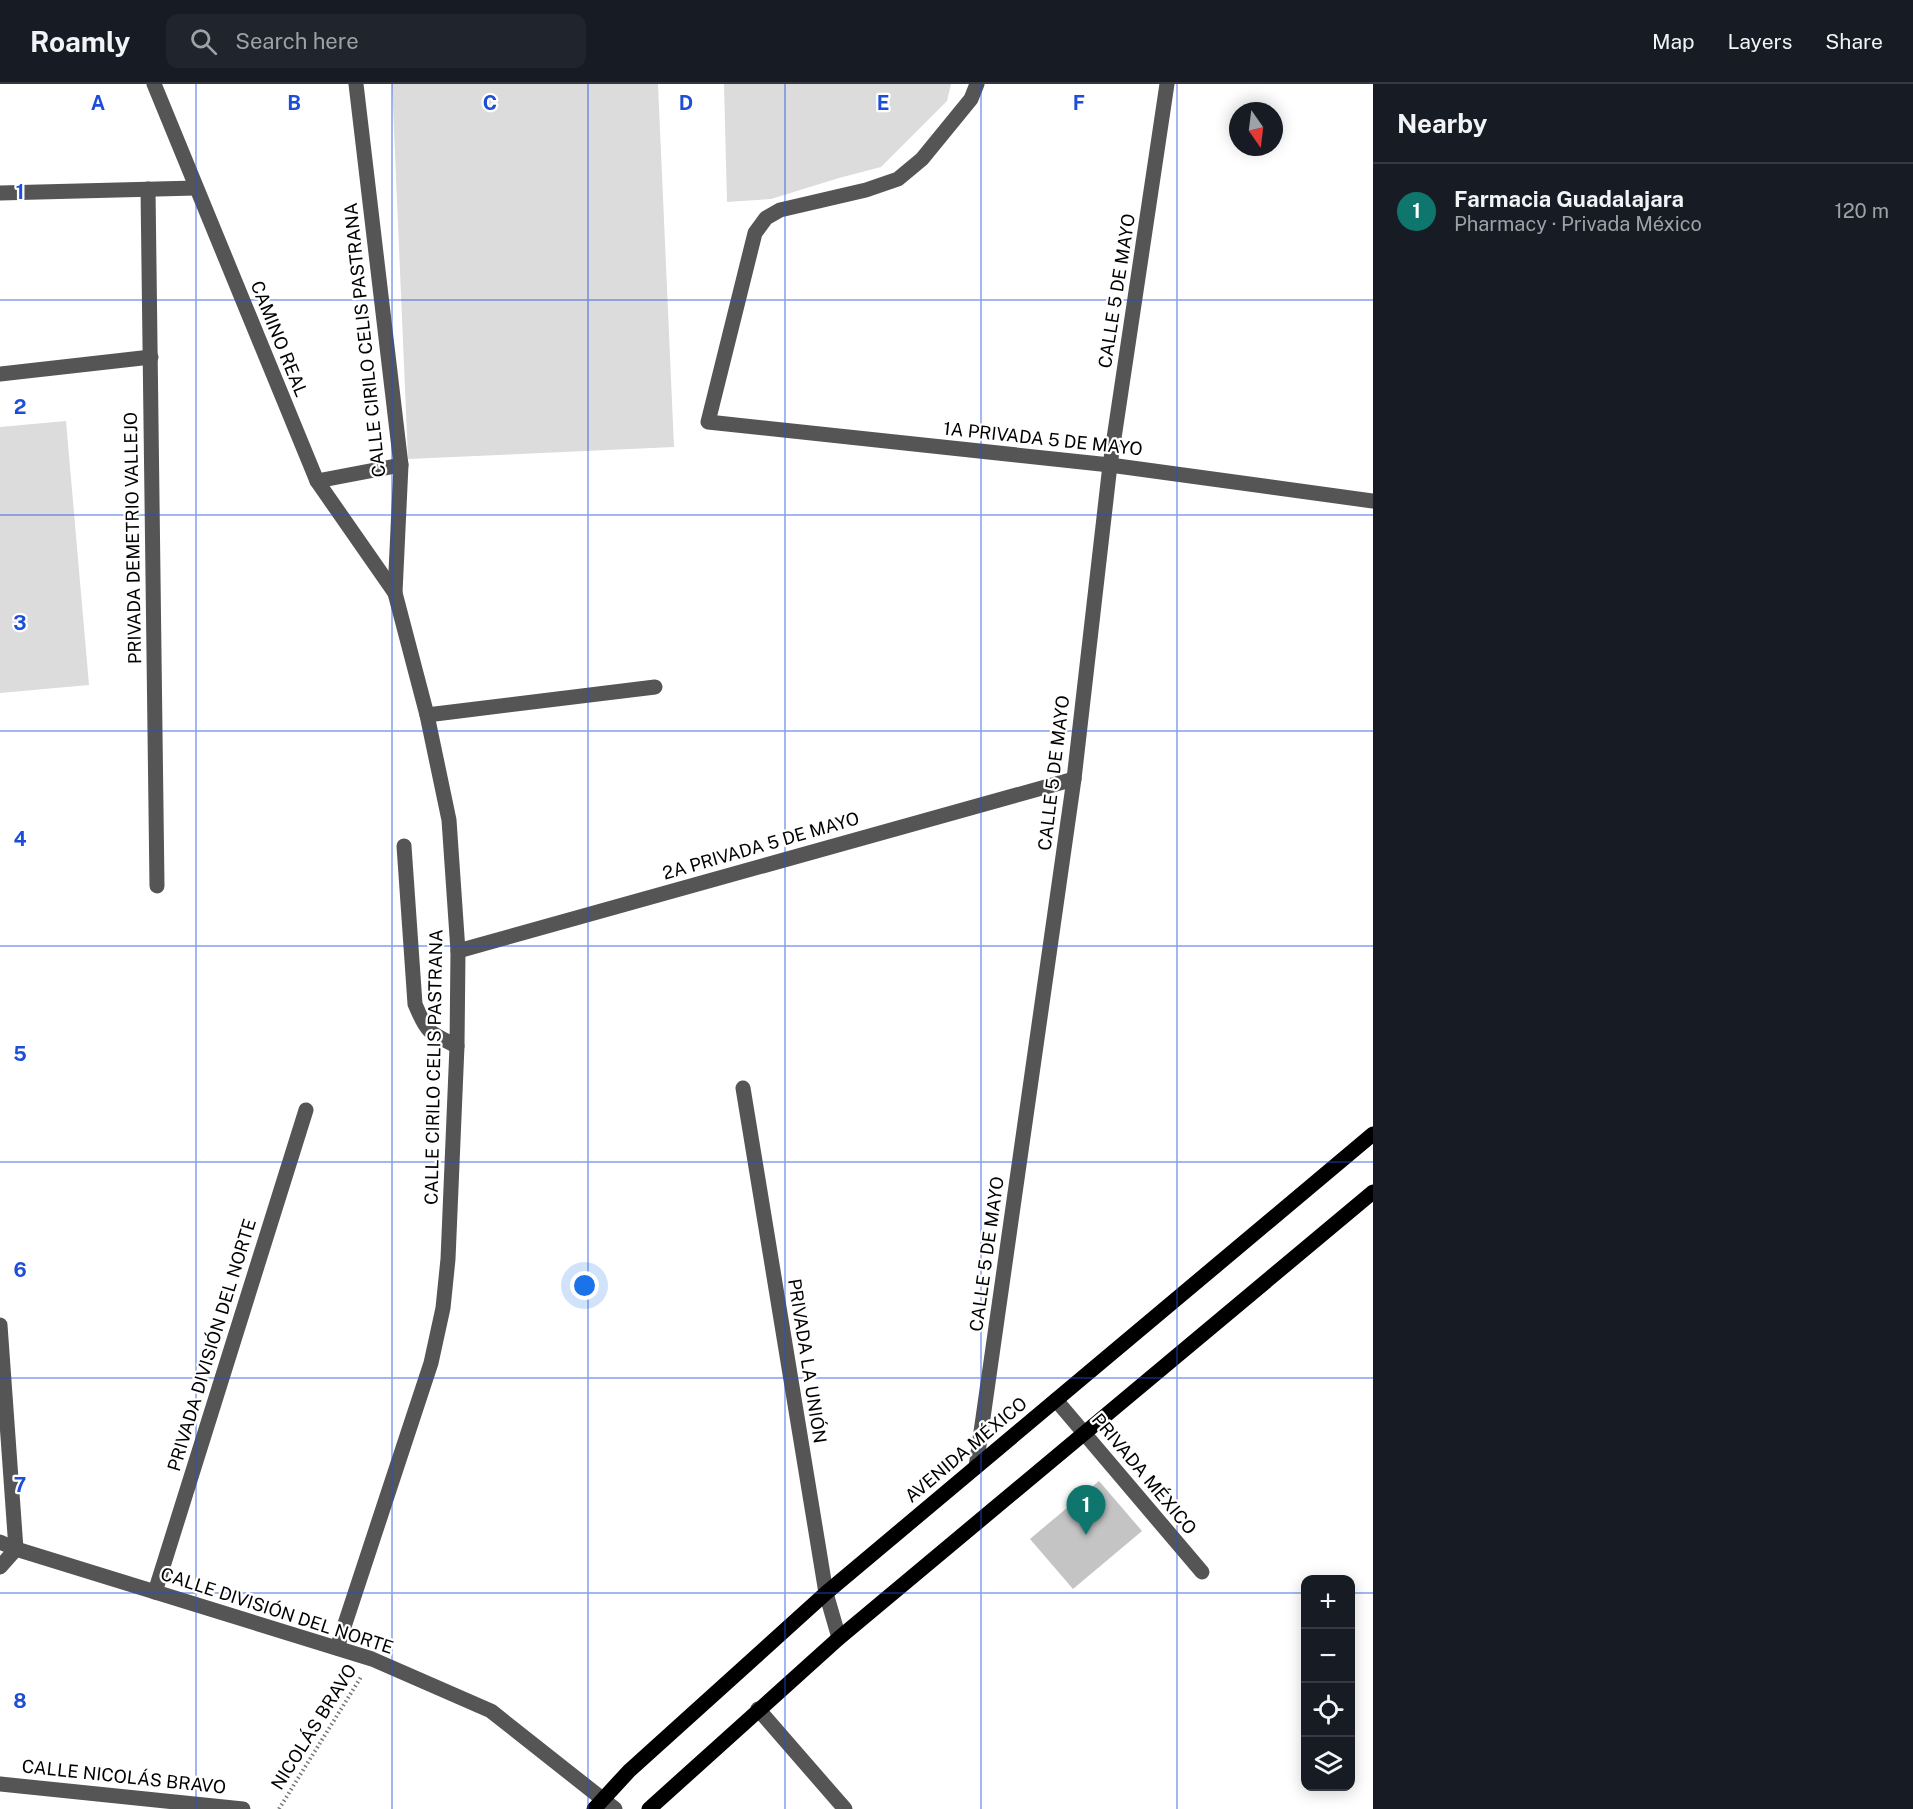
<!DOCTYPE html>
<html lang="en">
<head>
<meta charset="utf-8">
<style>
	body { margin:0; font-family:"Public Sans",sans-serif; background:#20242c; color:#f1f3f6 }
	.controls { position:absolute; right:18px; bottom:18px; display:grid; overflow:hidden; border-radius:12px; box-shadow:0 3px 15px #0003 }
	.controls button { width:54px; height:54px; display:grid; place-items:center; padding:0; border:0; border-bottom:2px solid #363941; background:#171b24; color:#f1f3f6; font:30px sans-serif }
	.compass { position:absolute; left:1229px; top:18px; width:54px; height:54px; border-radius:50%; background:#171b24; box-shadow:0 3px 15px #0003; rotate:166deg }
	.you { position:absolute; left:585px; top:1202px; width:21px; height:21px; margin:-15px; border:4px solid #fff; border-radius:50%; background:#1a73e8; box-shadow:0 0 0 9px #1a73e833 }
	.badge { display:grid; place-items:center; width:39px; height:39px; border-radius:50%; background:#0f766e; color:#fff; font-size:20px; font-weight:700 }
	.pin { position:absolute; translate:-50% -50px; filter:drop-shadow(0 2px 3px #0008) }
	.pin::after { content:''; position:absolute; top:32px; width:21px; height:18px; background:inherit; clip-path:polygon(0 0,100% 0,50% 100%) }
	.list { margin:0; padding:0; list-style:none }
	h2 { display:flex; justify-content:space-between; align-items:center; height:78px; margin:0; padding:0 24px; font-size:26px }
	h2 small { font-size:20px; font-weight:400; color:#9ea1a6 }
	.list li { display:grid; grid-template-columns:39px 1fr auto; gap:18px; align-items:center; box-sizing:border-box; height:96px; padding:0 24px; border-top:2px solid #363941 }
	.list b { display:block; font-size:22px; white-space:nowrap }
	.list p { margin:0; font-size:20px; white-space:nowrap; color:#9ea1a6 }
	.list em { font-size:20px; font-style:normal; color:#9ea1a6 }
	.icon { flex:none; width:33px; height:33px; fill:none; stroke:currentColor; stroke-width:2; stroke-linecap:round; stroke-linejoin:round }
	.map { position:relative; flex:none; width:1373px; height:1725px; overflow:hidden }
	header { display:flex; align-items:center; gap:36px; box-sizing:border-box; height:84px; padding:0 30px; background:#171b24; border-bottom:2px solid #363941 }
	header strong { font-size:28px }
	nav { display:flex; gap:33px; margin-inline-start:auto; font-size:21px }
	.search { width:420px; height:54px; background:#20242c; display:flex; align-items:center; gap:15px; box-sizing:border-box; padding:0 21px; border-radius:12px; color:#9ea1a6; font-size:22px }
	main { display:flex }
	aside { flex:1; background:#171b24 }
	.map>svg:first-child { display:block }
</style>
</head>
<body>
<header>
<strong>Roamly</strong>
<div class="search"><svg class="icon" aria-label="search" viewBox="0 0 24 24"><circle cx="10" cy="10" r="6"/><path d="M15 15l6 6"/></svg>Search here</div>
<nav><a>Map</a><a>Layers</a><a>Share</a></nav>
</header>
<main>
<div class="map">
<svg width="1373" height="1725" viewBox="0 0 1373 1725">
	<rect width="100%" height="100%" fill="#fff"/>
	<!-- green -->
	<g fill="#dcdcdc">
		<path d="M392,0h266l16,363 -266,12z"/>
		<path d="M724,0h227l-4,17 -66,66 -42,11 -68,21 -44,3z"/>
		<path d="M66,337l23,264 -89,8v-266z"/>
	</g>
	<!-- building -->
	<path fill="#c4c4c4" d="M1099,1397l43,50 -69,58 -43,-50z"/>
	<g fill="none" stroke-linecap="round" stroke-linejoin="round">
		<!-- path -->
		<path stroke="#777" stroke-width="4" stroke-dasharray="1.5 3" stroke-linecap="butt" d="M279,1725l82,-132"/>
		<!-- minor -->
		<g stroke="#555" stroke-width="15">
			<path d="M154,0l163,397 78,112"/>
			<path d="M977,0l-6,15 -49,60 -24,20 -32,11 -86,20 -14,8 -11,15 -47,189 402,43 263,36"/>
			<path d="M148,105l9,697"/>
			<path d="M0,109l196,-5"/>
			<path d="M0,290l151,-17"/>
			<path d="M317,397l84,-16"/>
			<path d="M427,631l228,-28"/>
			<path d="M404,762l11,158c12,29 14,29 42,42"/>
			<path d="M458,867l616,-172"/>
			<path d="M743,1004l83,505 13,45"/>
			<path d="M0,1241l16,224 -16,18"/>
			<path d="M1056,1316l146,172"/>
			<path d="M976,1383l98,-688 36,-314 57,-381"/>
			<path d="M0,1458l16,7 356,110 119,52 124,98"/>
			<path d="M155,1508l151,-482"/>
			<path d="M337,1564l94,-285 12,-55 5,-49 9,-213 1,-95 -9,-131 -22,-105 -32,-122 6,-128 -45,-381"/>
			<path d="M758,1625l87,100"/>
			<path d="M0,1700l243,25"/>
		</g>
		<!-- major -->
		<g stroke="#000" stroke-width="15">
			<path d="M594,1725l35,-38 197,-178 547,-459"/>
			<path d="M649,1725l190,-171 534,-446"/>
		</g>
	</g>
	<!-- grid -->
	<path fill="none" stroke="#1d4ed8" stroke-width="1.5" stroke-opacity="0.55" d="M196,0v1725M392,0v1725M588,0v1725M785,0v1725M981,0v1725M1177,0v1725M0,216h1373M0,431h1373M0,647h1373M0,862h1373M0,1078h1373M0,1294h1373M0,1509h1306M1350,1509h23"/>
	<g text-anchor="middle" stroke-width="4.5" stroke-linejoin="round" paint-order="stroke">
		<!-- street labels -->
		<g font-size="18" fill="#000" stroke="#fff">
			<text transform="translate(1117 207) rotate(-81)" y="6">CALLE 5 DE MAYO</text>
			<text transform="translate(279 255) rotate(68)" y="6">CAMINO REAL</text>
			<text transform="translate(365 256) rotate(-96)" y="6">CALLE CIRILO CELIS PASTRANA</text>
			<text transform="translate(1043 355) rotate(6)" y="6">1A PRIVADA 5 DE MAYO</text>
			<text transform="translate(133 454) rotate(-91)" y="6">PRIVADA DEMETRIO VALLEJO</text>
			<text transform="translate(1054 689) rotate(-83)" y="6">CALLE 5 DE MAYO</text>
			<text transform="translate(761 762) rotate(-16)" y="6">2A PRIVADA 5 DE MAYO</text>
			<text transform="translate(434 983) rotate(-89)" y="6">CALLE CIRILO CELIS PASTRANA</text>
			<text transform="translate(987 1170) rotate(-82)" y="6">CALLE 5 DE MAYO</text>
			<text transform="translate(212 1261) rotate(-73)" y="6">PRIVADA DIVISIÓN DEL NORTE</text>
			<text transform="translate(807 1277) rotate(81)" y="6">PRIVADA LA UNIÓN</text>
			<text transform="translate(966 1366) rotate(-40)" y="6">AVENIDA MÉXICO</text>
			<text transform="translate(1144 1390) rotate(50)" y="6">PRIVADA MÉXICO</text>
			<text transform="translate(277 1527) rotate(18)" y="6">CALLE DIVISIÓN DEL NORTE</text>
			<text transform="translate(314 1643) rotate(-58)" y="6">NICOLÁS BRAVO</text>
			<text transform="translate(124 1693) rotate(6)" y="6">CALLE NICOLÁS BRAVO</text>
		</g>
	</g>
	<g font-size="20" text-anchor="middle" font-weight="bold" fill="#1d4ed8" stroke="#fff" stroke-width="4.5" stroke-linejoin="round" paint-order="stroke">
		<text x="98" y="26">A</text>
		<text x="294" y="26">B</text>
		<text x="490" y="26">C</text>
		<text x="686" y="26">D</text>
		<text x="883" y="26">E</text>
		<text x="1079" y="26">F</text>
		<text x="20" y="115">1</text>
		<text x="20" y="330">2</text>
		<text x="20" y="546">3</text>
		<text x="20" y="762">4</text>
		<text x="20" y="977">5</text>
		<text x="20" y="1193">6</text>
		<text x="20" y="1408">7</text>
		<text x="20" y="1624">8</text>
	</g>
</svg>
<div class="controls">
<button>+</button>
<button>−</button>
<button><svg class="icon" aria-label="locate" viewBox="0 0 24 24"><circle cx="12" cy="12" r="6"/><path d="M12 2v4M12 18v4M2 12h4M18 12h4"/></svg></button>
<button><svg class="icon" aria-label="layers" viewBox="0 0 24 24"><path d="M12 4l9 5-9 5-9-5zM3 14l9 5 9-5"/></svg></button>
</div>
<svg class="compass" viewBox="-18 -18 36 36"><path d="M0-13l5 13h-10z" fill="#e53935"/><path d="M0 13l5-13h-10z" fill="#9ea1a6"/></svg>
<div class="you"></div>
<div class="pin badge" style="left:1086px;top:1451px">1</div>
</div>
<aside>
<h2>Nearby<small></small></h2>
<ul class="list">
<li><span class="badge">1</span><div><b>Farmacia Guadalajara</b><p>Pharmacy · Privada México</p></div><em>120 m</em></li>
</ul>
</aside>
</main>
</body>
</html>
